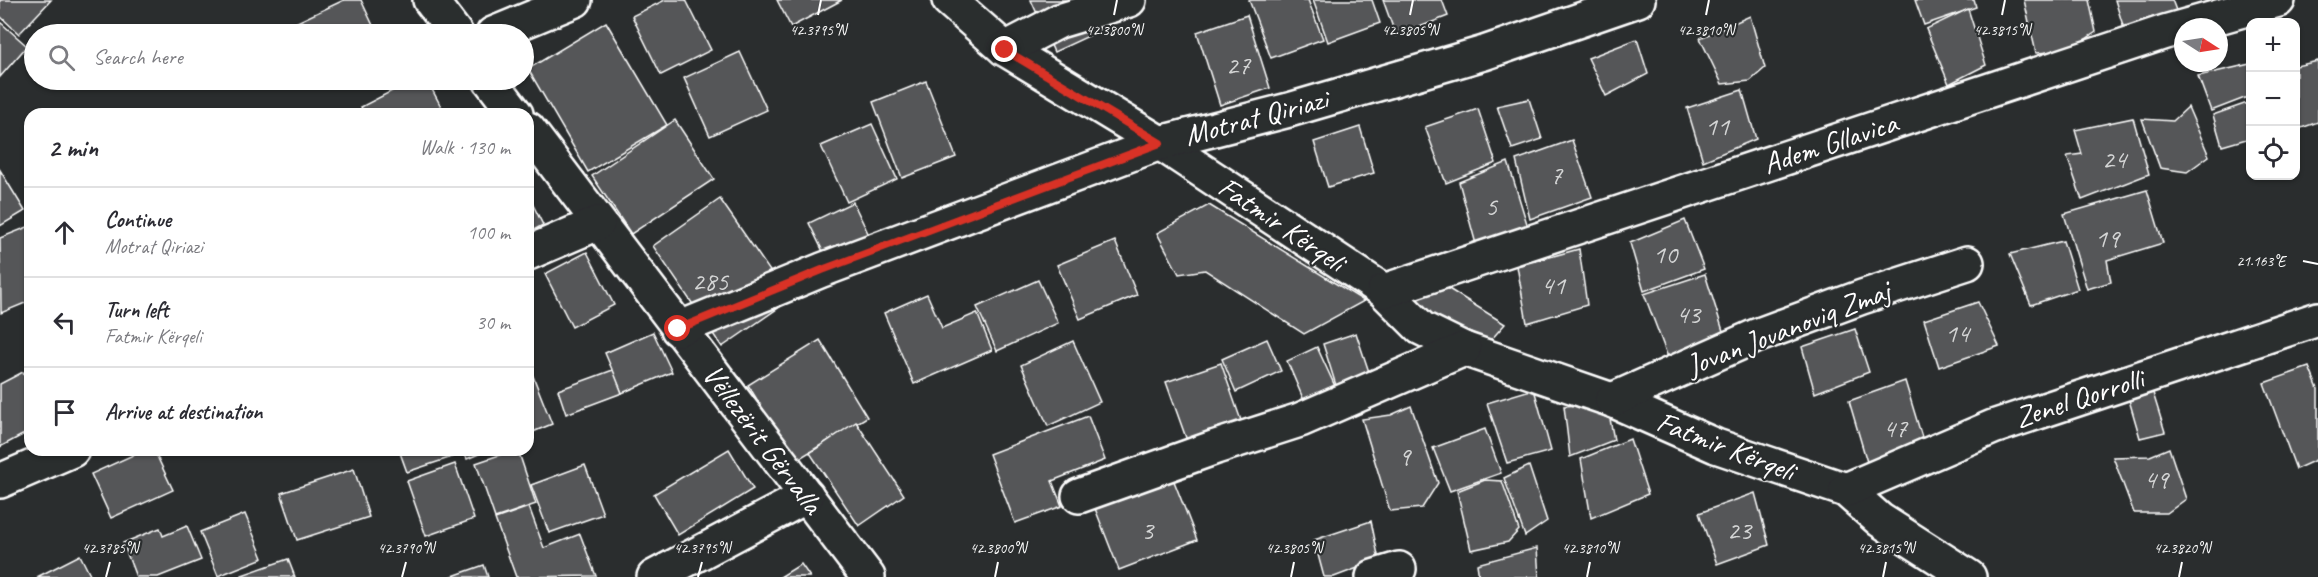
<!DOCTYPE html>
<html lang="en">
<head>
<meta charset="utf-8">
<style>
	body { margin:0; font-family:Caveat,sans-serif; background:#f7f7f7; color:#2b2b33 }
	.controls { position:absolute; right:18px; top:18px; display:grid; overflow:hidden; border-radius:12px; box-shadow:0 2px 4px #0004 }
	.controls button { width:54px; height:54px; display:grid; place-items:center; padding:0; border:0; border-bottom:2px solid #e1e1e2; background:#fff; color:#2b2b33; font:30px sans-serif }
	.compass { position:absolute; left:2174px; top:18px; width:54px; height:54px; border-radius:50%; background:#fff; box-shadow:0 2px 4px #0004; rotate:102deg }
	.stop { position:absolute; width:18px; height:18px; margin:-14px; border:4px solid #d93025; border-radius:50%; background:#fff }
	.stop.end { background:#d93025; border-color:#fff; box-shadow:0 2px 6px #0008 }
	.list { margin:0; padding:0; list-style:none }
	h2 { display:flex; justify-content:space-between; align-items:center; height:78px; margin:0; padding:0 24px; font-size:26px }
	h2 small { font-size:20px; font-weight:400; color:#7c7c81 }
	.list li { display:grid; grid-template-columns:39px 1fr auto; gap:18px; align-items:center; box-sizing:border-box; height:90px; padding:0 24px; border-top:2px solid #e1e1e2 }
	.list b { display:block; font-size:22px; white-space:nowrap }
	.list p { margin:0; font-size:20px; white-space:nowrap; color:#7c7c81 }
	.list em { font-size:20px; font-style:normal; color:#7c7c81 }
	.icon { flex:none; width:33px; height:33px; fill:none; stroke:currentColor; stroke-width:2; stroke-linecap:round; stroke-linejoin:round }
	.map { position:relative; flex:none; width:2318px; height:577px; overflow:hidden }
	.search { position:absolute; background:#fff; box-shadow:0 2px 4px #0004; left:24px; top:24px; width:510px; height:66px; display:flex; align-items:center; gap:15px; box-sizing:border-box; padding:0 21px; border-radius:33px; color:#7c7c81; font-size:22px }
	.panel { position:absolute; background:#fff; box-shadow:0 2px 4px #0004; left:24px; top:108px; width:510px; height:348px; border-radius:18px }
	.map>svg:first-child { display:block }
</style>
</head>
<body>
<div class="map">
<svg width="2318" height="577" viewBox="0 0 2318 577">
	<rect width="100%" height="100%" fill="#2a2d2e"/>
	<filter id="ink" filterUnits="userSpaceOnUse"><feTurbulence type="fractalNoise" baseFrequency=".0167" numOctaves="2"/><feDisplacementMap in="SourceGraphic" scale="12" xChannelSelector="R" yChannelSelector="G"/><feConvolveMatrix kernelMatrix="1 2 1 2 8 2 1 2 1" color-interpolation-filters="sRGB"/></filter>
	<g filter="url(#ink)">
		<!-- building -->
		<g fill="#555758" stroke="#fff" stroke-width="1.5">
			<path d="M0,0h51l-32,34 -19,-18z"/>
			<path d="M344,0h17l16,34h-77l-5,-11z"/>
			<path d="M665,0h21l25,50 -50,25 -29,-59z"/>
			<path d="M777,0h65l-51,27z"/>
			<path d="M1031,0h64l13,27 -54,25z"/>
			<path d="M1249,0h59l15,39 -52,19z"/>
			<path d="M1313,0h59l8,23 -52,19z"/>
			<path d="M1383,0h59l6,16 -52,20z"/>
			<path d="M1915,0h59l2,7 -52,18z"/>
			<path d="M2024,0h65l7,32 -28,19 -32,2z"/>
			<path d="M2115,0h57l5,13 -52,19z"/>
			<path d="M1968,9l18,56 -37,19 -23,-55z"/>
			<path d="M1247,15l23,73 -50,17 -23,-73z"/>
			<path d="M1750,16l15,52 -15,13 -28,3 -22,-46z"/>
			<path d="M0,22l27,24 -27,31z"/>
			<path d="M606,22l61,103 -79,47 -60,-103z"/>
			<path d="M1637,39l11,35 -42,22 -18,-38z"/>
			<path d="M740,52l27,58 -57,26 -26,-58z"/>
			<path d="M2318,61v61l-22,8v-64z"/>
			<path d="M2250,64v32l-39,15 -13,-35z"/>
			<path d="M413,80h14l18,34h-80l-4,-7z"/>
			<path d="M926,81l30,76 -54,21 -29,-76z"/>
			<path d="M1742,90l14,49 -53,22 -16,-53z"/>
			<path d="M1529,99l13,40 -30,10 -15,-43z"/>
			<path d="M2250,102v36l-28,8 -9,-31z"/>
			<path d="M2188,107l21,49 -22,16 -27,-4 -18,-49 31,2z"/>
			<path d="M1478,109l18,54 -50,20 -21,-56z"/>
			<path d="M2133,118l16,56 -67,26 -15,-44 15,-2 -7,-24z"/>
			<path d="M675,120l39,59 -83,55 -39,-58z"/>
			<path d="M872,124l25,55 -50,23 -26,-56z"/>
			<path d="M1360,127l14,46 -46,14 -14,-45z"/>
			<path d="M1572,140l20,57 -62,22 -14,-59z"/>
			<path d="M1508,162l20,65 -51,21 -18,-66z"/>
			<path d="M0,170l25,41 -25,15z"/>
			<path d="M2147,190l16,53 -56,17 4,22 -24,7 -23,-75z"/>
			<path d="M528,195l15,30 -15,8z"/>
			<path d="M720,199l70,101 -68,47 -69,-101z"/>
			<path d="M853,202l28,58 -43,22 -29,-59z"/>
			<path d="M1209,205l155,96 -60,33 -99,-64 -26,4 -22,-41z"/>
			<path d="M1685,220l19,49 -60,22 -14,-48z"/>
			<path d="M30,226v75l-29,12 -1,-75z"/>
			<path d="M1115,241l22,54 -57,24 -23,-54z"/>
			<path d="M2063,241l15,48 -47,16 -21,-51z"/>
			<path d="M1579,249l8,56 -60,18 -10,-57z"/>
			<path d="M587,252l27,53 -42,22 -27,-53z"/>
			<path d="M1705,274l18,57 -54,29 -25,-66z"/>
			<path d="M1038,280l20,43 -61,28 -20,-44z"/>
			<path d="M1444,286l61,38 -23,26 -70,-48z"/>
			<path d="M927,294l15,34 35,-15 15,37 -78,34 -30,-71z"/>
			<path d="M1978,302l21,44 -60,21 -15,-47z"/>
			<path d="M1855,329l14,43 -54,21 -13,-46z"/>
			<path d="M653,332l19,40 -50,21 -17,-40z"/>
			<path d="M1356,333l17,51 -34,11 -16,-51z"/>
			<path d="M1267,339l14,32 -45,21 -14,-33z"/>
			<path d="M820,340l47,77 -72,44 -47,-76z"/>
			<path d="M1073,341l27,61 -52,24 -27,-61z"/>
			<path d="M1317,347l22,48 -31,15 -21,-49z"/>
			<path d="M1221,363l23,66 -54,20 -24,-67z"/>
			<path d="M2309,367l9,22v70l-22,10 -32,-86z"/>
			<path d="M613,370l9,23 -56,21 -8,-24z"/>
			<path d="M23,372l7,12v47l-30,16v-63z"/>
			<path d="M533,376l19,48 -24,10v-56z"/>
			<path d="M1905,381l19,63 -57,18 -18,-61z"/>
			<path d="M1534,389l17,62 -44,12 -20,-60z"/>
			<path d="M2153,393l12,39 -25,6 -11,-38z"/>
			<path d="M1607,403l7,37 -44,17 -6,-51z"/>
			<path d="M1411,406l27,77 -16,25 -32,3 -28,-92 29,-4z"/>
			<path d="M1088,416l17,44 -53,21 10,25 -47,17 -26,-69z"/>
			<path d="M856,422l48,73 -45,31 -49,-73z"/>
			<path d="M1485,429l16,44 -51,18 -17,-43z"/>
			<path d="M1630,439l18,55 -57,24 -10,-59z"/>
			<path d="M2169,448l17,51 -19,14h-33l-21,-56 37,-1z"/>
			<path d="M729,449l24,40 -75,46 -24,-41z"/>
			<path d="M144,450h10l19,40 -62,28 -20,-44z"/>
			<path d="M399,450h54l2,6 -48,16z"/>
			<path d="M463,450h25l-21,9z"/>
			<path d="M514,450h4l18,54 -41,14 -19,-55z"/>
			<path d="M455,464l19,55 -48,17 -19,-55z"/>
			<path d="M585,465l18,49 -54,19 -18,-48z"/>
			<path d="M1529,466l18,55 -22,15 -21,-58z"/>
			<path d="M354,469l15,48 -72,23 -16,-47z"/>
			<path d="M1172,476l25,64 -78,30 -25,-64z"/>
			<path d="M1485,480l17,1 17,49 -11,12 -37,8 -14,-59z"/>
			<path d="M1755,493l14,52 -52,19 -18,-51z"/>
			<path d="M529,507l15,41 36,-14 16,42 -80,1 -21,-58z"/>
			<path d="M245,514l18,44 -45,18 -18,-44z"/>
			<path d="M1371,521l8,39 -45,17h-10l-10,-37z"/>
			<path d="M187,526l14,34 -43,17h-22l-13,-34 37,-15 3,8z"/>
			<path d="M1537,548l2,29h-60l-2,-13z"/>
			<path d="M80,555l11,22h-54z"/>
			<path d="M288,559l7,18h-53v-2z"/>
			<path d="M801,564l9,13h-30z"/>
			<path d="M484,565l4,12h-38z"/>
		</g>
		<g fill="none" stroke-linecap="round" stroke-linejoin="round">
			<defs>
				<g id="minor">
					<path d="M430,0l26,34"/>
					<path d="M949,0l56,49 155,94 224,148 37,37 43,21 148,51 104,46 130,44 34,30 89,57"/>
					<path d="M493,34l82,-34"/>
					<path d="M1005,49l54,-28 70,-21"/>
					<path d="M490,80l26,34"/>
					<path d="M528,129l340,448"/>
					<path d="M528,253l70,-30"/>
					<path d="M1384,291l781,-259 113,-32"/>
					<path d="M678,329l144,-59 338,-127 129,-33 195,-57 154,-53"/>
					<path d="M1612,400l144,-64 106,-39 105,-34"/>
					<path d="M0,481l72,-31"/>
					<path d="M1846,490l147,-63 325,-108"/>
					<path d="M1079,496l137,-49 84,-27 164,-71"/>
					<path d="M654,577l153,-81"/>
					<path d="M1373,577l26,-8"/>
				</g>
			</defs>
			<!-- minor casing -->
			<use href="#minor" stroke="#fff" stroke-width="38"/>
			<!-- minor -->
			<use href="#minor" stroke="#2a2d2e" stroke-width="33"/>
		</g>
	</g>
	<g fill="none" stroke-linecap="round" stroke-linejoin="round" filter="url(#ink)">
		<!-- route -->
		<path stroke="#d93025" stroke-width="8" d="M678,329l144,-59 338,-127 -155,-93"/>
	</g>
	<!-- ticks -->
	<path fill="none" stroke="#fff" stroke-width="2" d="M818,15l3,-15M1114,15l3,-15M1410,15l3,-15M1706,15l3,-15M2002,15l3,-15M2303,261l15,3M106,577l4,-15M402,577l4,-15M698,577l4,-15M995,577l3,-15M1291,577l3,-15M1587,577l3,-15M1883,577l3,-15M2179,577l3,-15"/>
	<g text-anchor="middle" stroke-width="4.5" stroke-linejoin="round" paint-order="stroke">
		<!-- number labels -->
		<g font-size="27" fill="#d4d5d5">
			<text x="1238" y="74">27</text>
			<text x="1717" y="135">11</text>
			<text x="2114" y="168">24</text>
			<text x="1556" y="184">7</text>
			<text x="1491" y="215">5</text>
			<text x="2107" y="247">19</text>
			<text x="1665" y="263">10</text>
			<text x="710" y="290">285</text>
			<text x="1553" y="294">41</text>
			<text x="1688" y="323">43</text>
			<text x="1957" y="342">14</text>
			<text x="1895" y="437">47</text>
			<text x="1404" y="465">9</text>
			<text x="2156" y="488">49</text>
			<text x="1147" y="539">3</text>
			<text x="1739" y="539">23</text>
		</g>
		<!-- street labels -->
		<g font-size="30" fill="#fff" stroke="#2a2d2e">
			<text transform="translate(1256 117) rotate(-15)" y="10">Motrat Qiriazi</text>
			<text transform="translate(1830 143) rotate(-18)" y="10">Adem Gllavica</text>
			<text transform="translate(1282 224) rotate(34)" y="10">Fatmir Kërqeli</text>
			<text transform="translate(1788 328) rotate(-21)" y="10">Jovan Jovanoviq Zmaj</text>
			<text transform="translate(2079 398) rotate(-18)" y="10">Zenel Qorrolli</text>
			<text transform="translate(763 439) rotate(53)" y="10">Vëllezërit Gërvalla</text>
			<text transform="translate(1726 446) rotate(21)" y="10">Fatmir Kërqeli</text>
		</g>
	</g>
	<g font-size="15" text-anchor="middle" fill="#fff" stroke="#2a2d2e" stroke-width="4.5" stroke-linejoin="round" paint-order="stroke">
		<text x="818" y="35">42.3795°N</text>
		<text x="1114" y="35">42.3800°N</text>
		<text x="1410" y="35">42.3805°N</text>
		<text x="1706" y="35">42.3810°N</text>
		<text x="2002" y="35">42.3815°N</text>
		<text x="2261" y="266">21.163°E</text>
		<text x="110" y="553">42.3785°N</text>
		<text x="406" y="553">42.3790°N</text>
		<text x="702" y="553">42.3795°N</text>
		<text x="998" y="553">42.3800°N</text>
		<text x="1294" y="553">42.3805°N</text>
		<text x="1590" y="553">42.3810°N</text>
		<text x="1886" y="553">42.3815°N</text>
		<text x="2182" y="553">42.3820°N</text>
	</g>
</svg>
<div class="controls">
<button>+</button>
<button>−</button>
<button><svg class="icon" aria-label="locate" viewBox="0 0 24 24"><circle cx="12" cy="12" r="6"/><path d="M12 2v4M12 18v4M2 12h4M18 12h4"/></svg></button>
</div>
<svg class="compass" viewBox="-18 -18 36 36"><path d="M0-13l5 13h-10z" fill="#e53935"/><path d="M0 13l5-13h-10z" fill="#7c7c81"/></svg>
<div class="stop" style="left:678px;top:329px"></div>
<div class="stop end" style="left:1005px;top:50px"></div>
<div class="search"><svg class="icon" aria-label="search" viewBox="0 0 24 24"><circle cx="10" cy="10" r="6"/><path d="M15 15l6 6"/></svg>Search here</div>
<section class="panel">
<h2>2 min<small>Walk · 130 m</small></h2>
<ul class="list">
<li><svg class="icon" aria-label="ahead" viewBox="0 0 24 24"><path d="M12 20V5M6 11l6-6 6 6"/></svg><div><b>Continue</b><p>Motrat Qiriazi</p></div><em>100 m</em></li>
<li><svg class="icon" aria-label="left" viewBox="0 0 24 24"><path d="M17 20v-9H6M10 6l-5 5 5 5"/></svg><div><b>Turn left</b><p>Fatmir Kërqeli</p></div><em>30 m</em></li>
<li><svg class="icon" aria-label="arrive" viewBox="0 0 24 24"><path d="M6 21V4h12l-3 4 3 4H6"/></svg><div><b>Arrive at destination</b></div></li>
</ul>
</section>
</div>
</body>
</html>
